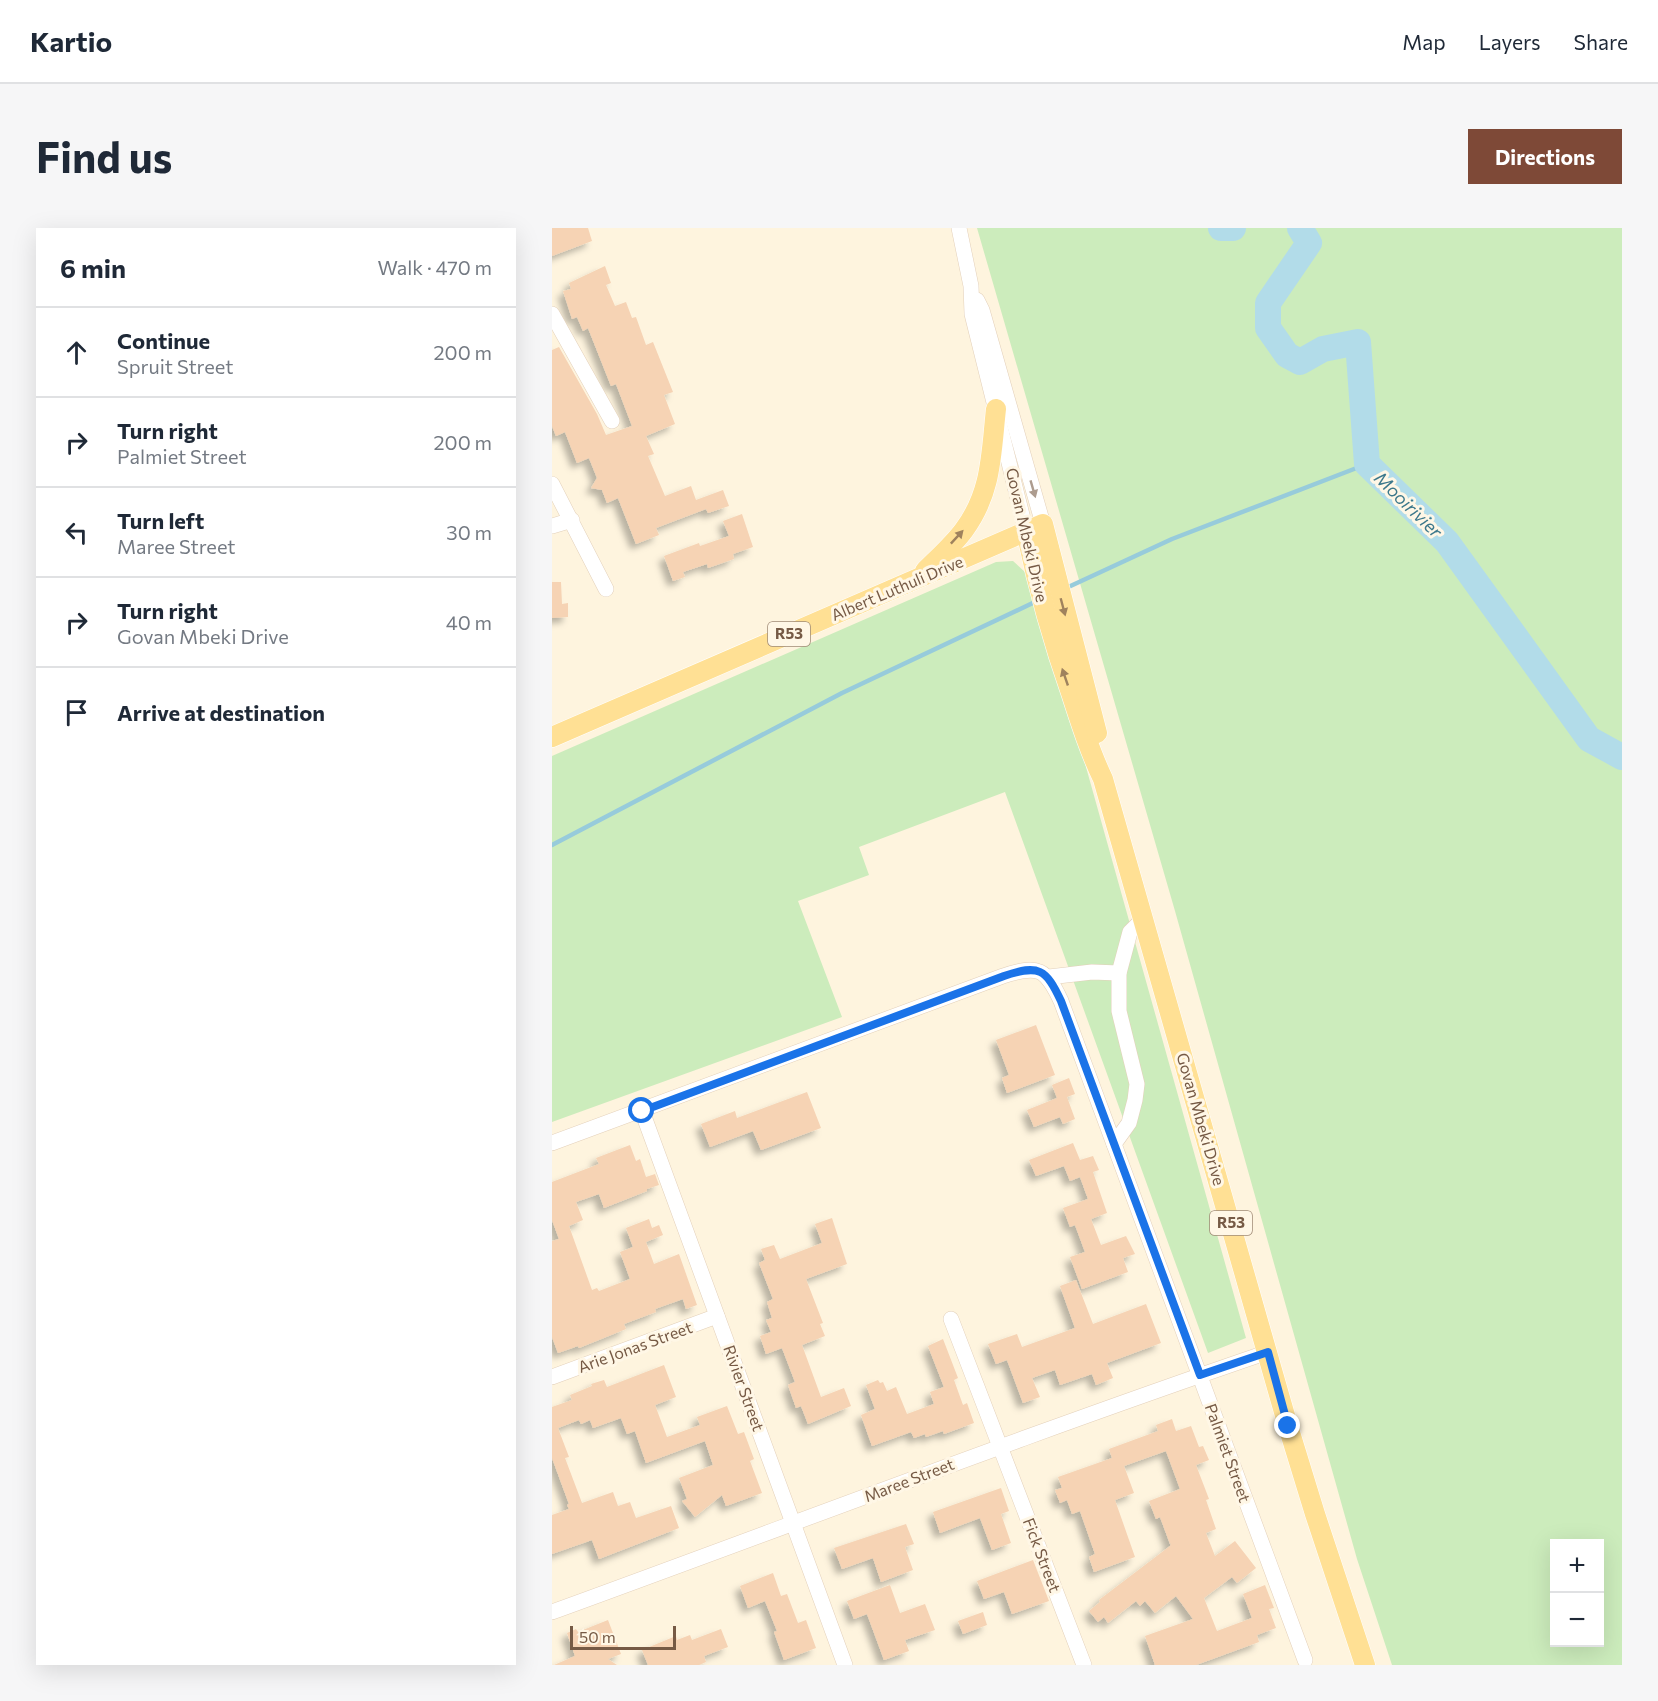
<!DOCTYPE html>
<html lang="en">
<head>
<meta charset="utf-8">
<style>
	body { margin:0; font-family:Commissioner,sans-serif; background:#f6f6f7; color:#1f2937 }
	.controls { position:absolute; right:18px; bottom:18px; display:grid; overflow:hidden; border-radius:0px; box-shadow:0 6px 24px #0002 }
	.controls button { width:54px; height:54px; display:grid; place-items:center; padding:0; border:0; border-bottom:2px solid #e0e1e3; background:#fff; color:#1f2937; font:30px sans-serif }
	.scale { position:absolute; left:18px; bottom:15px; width:106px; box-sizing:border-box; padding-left:6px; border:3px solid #765a45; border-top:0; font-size:16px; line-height:21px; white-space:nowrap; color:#765a45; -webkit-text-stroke:4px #fff7e6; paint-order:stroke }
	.stop { position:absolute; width:18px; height:18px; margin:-14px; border:4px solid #1a73e8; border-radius:50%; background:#fff }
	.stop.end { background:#1a73e8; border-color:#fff; box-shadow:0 2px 6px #0008 }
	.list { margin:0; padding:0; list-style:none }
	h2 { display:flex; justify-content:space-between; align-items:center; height:78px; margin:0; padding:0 24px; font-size:26px }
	h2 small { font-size:20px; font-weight:400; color:#747a83 }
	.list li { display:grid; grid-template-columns:39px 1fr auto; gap:18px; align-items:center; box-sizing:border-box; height:90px; padding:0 24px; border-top:2px solid #e0e1e3 }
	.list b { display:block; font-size:22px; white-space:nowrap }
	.list p { margin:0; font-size:20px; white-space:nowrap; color:#747a83 }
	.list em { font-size:20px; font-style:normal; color:#747a83 }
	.icon { flex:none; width:33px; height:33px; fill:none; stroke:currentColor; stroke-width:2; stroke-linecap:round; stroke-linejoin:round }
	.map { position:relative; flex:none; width:1070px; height:1437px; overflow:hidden; border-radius:0px }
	header { display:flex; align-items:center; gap:36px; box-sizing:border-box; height:84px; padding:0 30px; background:#fff; border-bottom:2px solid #e0e1e3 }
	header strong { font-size:28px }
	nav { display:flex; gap:33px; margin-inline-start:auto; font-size:21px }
	.intro { display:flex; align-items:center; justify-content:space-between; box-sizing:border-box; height:144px; padding:0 36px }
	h1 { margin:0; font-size:42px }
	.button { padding:15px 27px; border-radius:0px; background:#7e4937; color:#fff; font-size:21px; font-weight:700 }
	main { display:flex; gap:36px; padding:0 36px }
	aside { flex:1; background:#fff; border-radius:0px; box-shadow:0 6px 24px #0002 }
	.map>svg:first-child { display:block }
</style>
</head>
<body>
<header>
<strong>Kartio</strong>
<nav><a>Map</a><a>Layers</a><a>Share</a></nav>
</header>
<div class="intro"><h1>Find us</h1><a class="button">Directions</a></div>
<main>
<aside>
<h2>6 min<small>Walk · 470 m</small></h2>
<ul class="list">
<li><svg class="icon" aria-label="ahead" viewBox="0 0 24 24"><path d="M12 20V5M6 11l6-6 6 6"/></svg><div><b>Continue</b><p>Spruit Street</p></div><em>200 m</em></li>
<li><svg class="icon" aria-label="right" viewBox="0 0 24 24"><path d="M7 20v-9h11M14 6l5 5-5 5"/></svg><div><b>Turn right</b><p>Palmiet Street</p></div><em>200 m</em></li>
<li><svg class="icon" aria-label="left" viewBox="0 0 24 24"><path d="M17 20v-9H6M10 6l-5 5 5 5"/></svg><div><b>Turn left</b><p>Maree Street</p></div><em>30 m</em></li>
<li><svg class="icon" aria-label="right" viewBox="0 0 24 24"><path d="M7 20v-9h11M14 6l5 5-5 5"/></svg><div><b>Turn right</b><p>Govan Mbeki Drive</p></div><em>40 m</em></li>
<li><svg class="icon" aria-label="arrive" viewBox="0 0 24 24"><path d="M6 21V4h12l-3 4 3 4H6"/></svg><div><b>Arrive at destination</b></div></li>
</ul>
</aside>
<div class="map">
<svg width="1070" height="1437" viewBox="0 0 1070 1437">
	<defs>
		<filter id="shadow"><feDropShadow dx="-5.5" dy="5.5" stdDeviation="3" flood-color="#0004"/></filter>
	</defs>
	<rect width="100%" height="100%" fill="#fef4de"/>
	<!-- green -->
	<g fill="#ccecbc" fill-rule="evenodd">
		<path d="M425,0h645v1437h-230l-35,-106 -182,-648zM1002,1316h46v98h-46z"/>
		<path d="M461,333l13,12 44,137 176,628 -38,15 -203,-561 -146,55 10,28 -71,26 44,116 -290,105v-366l444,-194z"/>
	</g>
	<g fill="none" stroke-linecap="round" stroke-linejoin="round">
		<!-- stream -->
		<g stroke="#97cbdb" stroke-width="4.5">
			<path d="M512,361l108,-50 195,-75"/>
			<path d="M0,617l290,-152 195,-92"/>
		</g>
		<!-- river -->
		<g stroke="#b2dce9" stroke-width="26">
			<path d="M669,0h12"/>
			<path d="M748,0l9,15 -41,60v25l19,27 13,7 23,-13 35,-7 9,122 80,78 142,197 33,18"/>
		</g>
	</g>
	<!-- building -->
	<g fill="#f6d3b4" filter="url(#shadow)">
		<path d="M0,0h36l4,13 -40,15z"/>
		<path d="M53,38l6,17 -5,2 9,21 11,-4 6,16 4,-1 10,28 7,-3 20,50 -9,3 11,29 -29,12 8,18 -6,2 17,40 26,-10 5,14 27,-10 6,16 -21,7 -2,-4 -50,19 3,7 -23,9 -18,-46 -11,5 -5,-13 -11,-2 6,-10 -8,-20 -12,5 -12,-31 -9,4 -4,-10v-76l7,-3 38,67 9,21 26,-9 -16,-42 -5,2 -23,-58 -5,3 -6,-14 -5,2 -9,-28 8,-2 -2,-6z"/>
		<path d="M190,286l11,33 -20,7 1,5 -26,9 -1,-4 -24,8 2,5 -12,4 -9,-25 35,-13 1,3 29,-10 -6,-15z"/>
		<path d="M0,354h9l1,22 6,-1v14l-16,1z"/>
		<path d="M484,797l19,50 -48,18 -5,-15 7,-3 -13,-35z"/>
		<path d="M517,850l6,16 -8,3 8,22 -12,5 -3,-7 -26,10 -7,-17 30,-12 -5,-13z"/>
		<path d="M255,864l14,36 -60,22 -8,-19 -43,16 -9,-23 34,-13 2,7z"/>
		<path d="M521,915l7,17 13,-4 6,14 -6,2 14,41 -16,6 10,26 25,-9 9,18 -12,4 5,14 -46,17 -12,-32 15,-5 -10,-27 -5,2 -7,-19 25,-9 -8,-22 -10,4 -6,-15 -28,10 -7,-16z"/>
		<path d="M78,917l6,16 4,-2 6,18 9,-3 4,11 -12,4v2l-43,17 -5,-14 -23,8 7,18 -14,6 23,64 5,-2 2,3 31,-12 -10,-27 13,-5 -7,-19 23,-9 3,9 7,-3 4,10 -17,7 8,22 25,-10 18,51 -11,4 -3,-10 -28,10 1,3 -32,12 2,5 -47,19 -1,-2 -20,7 -6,-16v-96l7,-2 -7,-19v-38l47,-18 -3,-6z"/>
		<path d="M280,990l15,46 -41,15 17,44 -3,1 5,12 -23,9 19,52 23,-9 7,18 -43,18 -7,-18 -5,2 -8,-23 7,-3 -13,-34 -16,6 -6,-18 11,-4 -5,-12 6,-2 -5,-16 6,-3 -14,-36 6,-3 -4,-11 13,-4 6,14 42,-16 -7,-19z"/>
		<path d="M524,1052l17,44 53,-20 15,39 -54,20 6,15 -17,7 -4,-11 -32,11 -5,-15 -23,8 8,19 -17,6 -16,-43 -11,4 -8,-20 29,-10 5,13 53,-19 -15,-42z"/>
		<path d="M391,1111l15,39 -4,2 9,25 4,-2 7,20 -30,11 -1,-3 -17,6 -1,-3 -11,4 -3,-6 -39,14 -11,-31 14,-6 -9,-24 12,-5 2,3 3,-1 4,9 9,-4 11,27 27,-10 -4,-12 14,-5 -16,-41z"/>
		<path d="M112,1137l12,32 -21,8 12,32 33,-12 -3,-8 30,-11 11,28 6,-2 10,27 -4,2 12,32 -36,13 -4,-11 -27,22 -13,-16 5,-2 -8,-21 34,-13 -8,-24 -59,22 -11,-32 -8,3 -6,-16 -28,10 -3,-8 -9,4 -2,-4 -21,8 11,29 -4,1 17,45 31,-11 5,14 12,-4 6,16 35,-12 8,22 -80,31 -7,-19 -40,14v-39l17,-6 -2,-4 2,-1 -17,-46v-51l20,-7 -2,-5 22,-9 -1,-2 13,-4 3,7z"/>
		<path d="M620,1191l4,12 15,-5 8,21 4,-1 6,14 -13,5 13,34 -3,1 10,29 -10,4 9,23 20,-15 21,27 -19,15 -5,-6 -28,21 13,33 35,-13 -9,-24 22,-9 9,23 -5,1 7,19 -19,7 2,7 -63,23h-41l-10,-29 48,-17 -17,-23 -21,17 -10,-12 -5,5 -4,-5 -28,22 -4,-6 -6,5 -9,-11 11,-9 -1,-2 71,-54 1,-3 -1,1 -10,-27 -4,2 -7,-18 31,-12 -14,-38 -42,15 10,27 -19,7 20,57 -41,15 -5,-15 6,-3 -15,-43 -8,3 -5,-14 -7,3 -5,-13 7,-2 -4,-11 54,-19 -3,-9 49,-18 -2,-6z"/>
		<path d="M449,1260l8,23 -8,3 10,29 -19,7 -12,-32 -40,15 -7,-21z"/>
		<path d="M354,1296l8,20 -9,3 8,23 -32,12 -8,-24 -31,11 -8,-21z"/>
		<path d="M481,1332l16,41 -37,13 -8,-22 -20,7 -7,-18z"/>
		<path d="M221,1345l8,23 6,-2 11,29 8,-3 10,28 -32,12 -10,-28 3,-1 -12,-30 -17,7 -8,-22z"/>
		<path d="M338,1357l10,28 25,-9 10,26 -30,10 4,11 -25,9 -17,-46 -13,5 -7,-18z"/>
		<path d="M431,1384l4,13 -24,9 -5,-13z"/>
		<path d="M56,1392l13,34 -13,5 9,6h-63l21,-9 -8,-23 9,-4 2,3z"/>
		<path d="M169,1401l7,18 -24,9 2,6 -7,3h-51l-6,-15 34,-14 1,4 13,-5 2,5z"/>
	</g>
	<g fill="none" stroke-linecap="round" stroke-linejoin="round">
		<defs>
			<g id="minor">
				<path d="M407,0l12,58 1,28 54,217"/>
				<path d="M425,72l5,10 61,214"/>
				<path d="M0,86l60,107"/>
				<path d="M0,256l54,105"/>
				<path d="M0,298l20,-6"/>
				<path d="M497,749l43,-5 27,1"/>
				<path d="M90,883l203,554"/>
				<path d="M0,915l451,-167c36,-12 43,-7 58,25l244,659"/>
				<path d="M562,916l15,-21 6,-23 2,-16 -18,-73v-38l11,-41 13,-13"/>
				<path d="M399,1091l133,346"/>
				<path d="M0,1149l165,-61"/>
				<path d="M0,1384c239,-87 476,-178 716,-260"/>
			</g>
			<g id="major">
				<path d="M474,303c12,57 27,111 46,165 9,28 18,56 31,83l185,647 27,88 50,151"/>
				<path d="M373,343c13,-13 28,-26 39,-41 28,-38 27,-76 32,-121"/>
				<path d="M0,509l491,-213 54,209"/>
			</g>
		</defs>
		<!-- minor casing -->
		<use href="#minor" stroke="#e3d0ba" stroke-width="16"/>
		<!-- major casing -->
		<use href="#major" stroke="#fff" stroke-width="21"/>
		<!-- minor -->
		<use href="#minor" stroke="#fff" stroke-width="15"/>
		<!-- major -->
		<use href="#major" stroke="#ffe094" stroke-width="20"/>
	</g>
	<!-- one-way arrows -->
	<defs><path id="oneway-solid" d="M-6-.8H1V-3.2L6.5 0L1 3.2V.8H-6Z" transform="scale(1.5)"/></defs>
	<use fill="#ad9c8f" href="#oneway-solid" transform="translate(481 261) rotate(74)"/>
	<g fill="#9f825d">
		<use href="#oneway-solid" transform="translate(405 309) rotate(-47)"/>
		<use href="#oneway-solid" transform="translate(511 379) rotate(75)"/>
		<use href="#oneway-solid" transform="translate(513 449) rotate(-109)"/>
	</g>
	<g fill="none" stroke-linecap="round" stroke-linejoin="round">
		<!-- route -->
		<path stroke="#1a73e8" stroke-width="8" d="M90,883l362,-135c35,-12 42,-7 57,25l139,374 68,-23 20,74"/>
	</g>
	<g text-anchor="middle" stroke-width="6" stroke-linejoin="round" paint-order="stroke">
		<!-- shield labels -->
		<g fill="#fff7e6" stroke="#9f8975" stroke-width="1.5">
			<rect x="216" y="394" width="42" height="24" rx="4.5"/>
			<rect x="658" y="983" width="42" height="24" rx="4.5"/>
		</g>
		<g font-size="15" font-weight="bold" fill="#765a45">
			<text x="237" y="411">R53</text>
			<text x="679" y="1000">R53</text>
		</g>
		<!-- street labels -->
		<g font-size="16" fill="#765a45" stroke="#fff7e6">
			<text transform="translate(475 307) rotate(77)" y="6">Govan Mbeki Drive</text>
			<text transform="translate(345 360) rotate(-23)" y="6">Albert Luthuli Drive</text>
			<text transform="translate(649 891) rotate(74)" y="6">Govan Mbeki Drive</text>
			<text transform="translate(83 1119) rotate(-20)" y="6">Arie Jonas Street</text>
			<text transform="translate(192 1160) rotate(70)" y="6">Rivier Street</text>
			<text transform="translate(676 1225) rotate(70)" y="6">Palmiet Street</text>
			<text transform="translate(357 1252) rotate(-21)" y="6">Maree Street</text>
			<text transform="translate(490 1327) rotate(69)" y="6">Fick Street</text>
		</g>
		<!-- water labels -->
		<g font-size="18" font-style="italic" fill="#3c788b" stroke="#fff7e6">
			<text transform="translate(856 277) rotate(44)" y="6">Mooirivier</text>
		</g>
	</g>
</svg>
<div class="controls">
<button>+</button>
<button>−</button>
</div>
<div class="scale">50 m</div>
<div class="stop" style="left:90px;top:883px"></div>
<div class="stop end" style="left:736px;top:1198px"></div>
</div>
</main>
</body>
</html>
